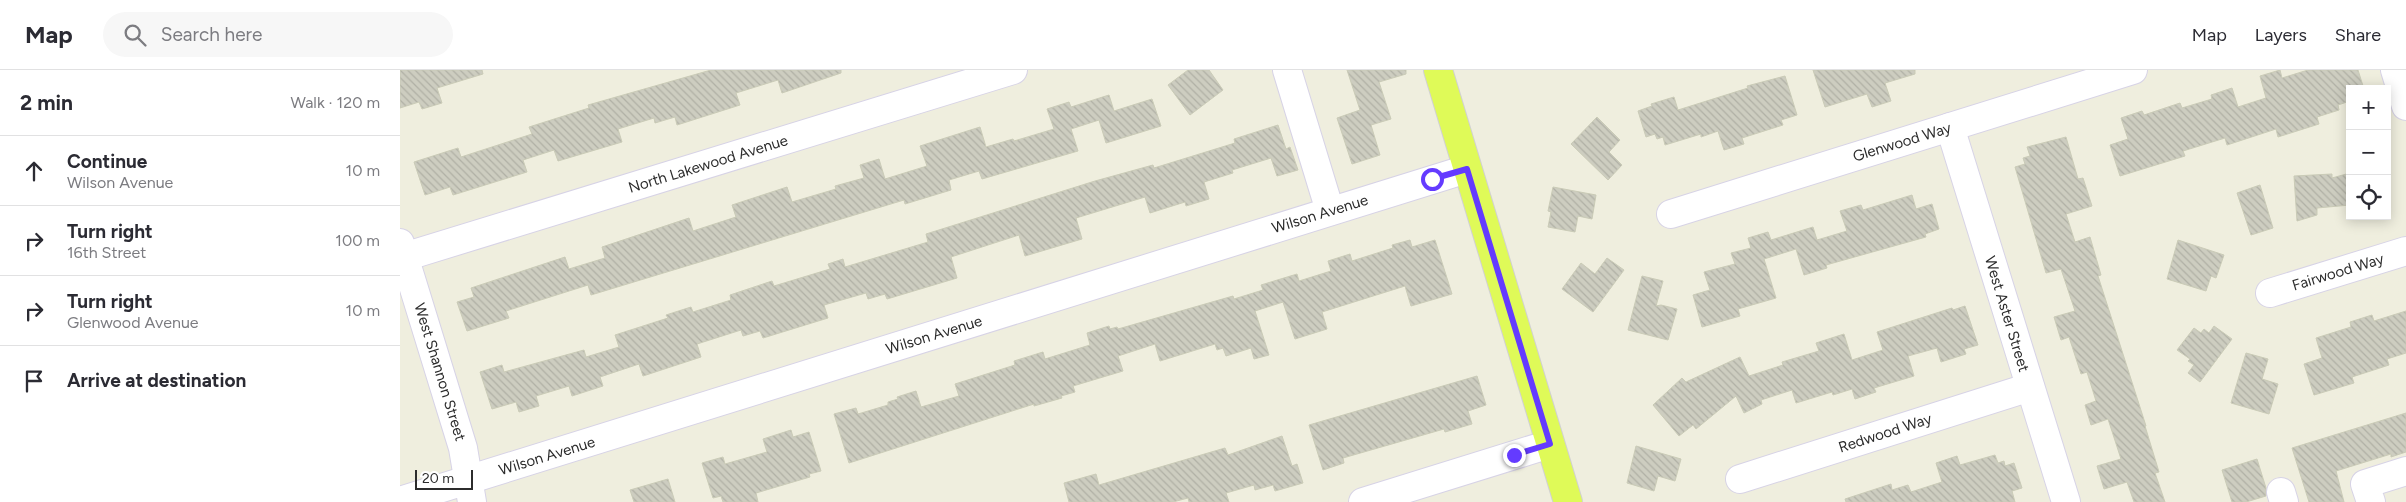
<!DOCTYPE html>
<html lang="en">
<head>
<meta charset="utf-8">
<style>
	body { margin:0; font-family:Figtree,sans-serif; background:#f7f7f7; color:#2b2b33 }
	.controls { position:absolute; right:15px; top:15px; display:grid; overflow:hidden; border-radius:0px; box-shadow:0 2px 12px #0003 }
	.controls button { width:45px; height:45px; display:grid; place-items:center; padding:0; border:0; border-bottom:1px solid #e1e1e2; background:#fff; color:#2b2b33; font:25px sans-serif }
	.scale { position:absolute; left:15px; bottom:12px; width:58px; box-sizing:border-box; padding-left:5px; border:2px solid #2c2c2c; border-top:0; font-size:14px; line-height:18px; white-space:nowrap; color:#2c2c2c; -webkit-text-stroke:4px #fff; paint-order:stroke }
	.stop { position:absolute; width:15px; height:15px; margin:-11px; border:4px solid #643bff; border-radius:50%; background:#fff }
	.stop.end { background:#643bff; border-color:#fff; box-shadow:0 1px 5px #0008 }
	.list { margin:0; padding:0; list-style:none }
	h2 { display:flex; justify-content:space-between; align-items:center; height:65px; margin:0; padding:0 20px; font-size:21px }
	h2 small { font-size:16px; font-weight:400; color:#7c7c81 }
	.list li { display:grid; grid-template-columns:32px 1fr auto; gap:15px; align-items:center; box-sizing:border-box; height:70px; padding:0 20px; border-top:1px solid #e1e1e2 }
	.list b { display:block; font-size:19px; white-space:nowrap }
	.list p { margin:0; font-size:16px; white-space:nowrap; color:#7c7c81 }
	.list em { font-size:16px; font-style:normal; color:#7c7c81 }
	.icon { flex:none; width:28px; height:28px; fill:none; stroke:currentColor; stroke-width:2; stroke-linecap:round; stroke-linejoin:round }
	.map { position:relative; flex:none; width:2006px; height:432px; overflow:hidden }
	header { display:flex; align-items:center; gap:30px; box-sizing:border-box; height:70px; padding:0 25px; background:#fff; border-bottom:1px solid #e1e1e2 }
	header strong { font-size:24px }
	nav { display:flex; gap:28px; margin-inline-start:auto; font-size:18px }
	.search { width:350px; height:45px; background:#f7f7f7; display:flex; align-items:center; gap:12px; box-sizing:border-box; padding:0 18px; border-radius:28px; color:#7c7c81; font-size:19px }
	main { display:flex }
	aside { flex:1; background:#fff }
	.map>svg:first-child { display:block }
</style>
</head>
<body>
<header>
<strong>Map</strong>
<div class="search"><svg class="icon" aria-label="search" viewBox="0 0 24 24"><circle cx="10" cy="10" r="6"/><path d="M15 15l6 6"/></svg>Search here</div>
<nav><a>Map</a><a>Layers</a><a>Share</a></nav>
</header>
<main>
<aside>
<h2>2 min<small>Walk · 120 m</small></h2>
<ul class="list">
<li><svg class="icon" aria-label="ahead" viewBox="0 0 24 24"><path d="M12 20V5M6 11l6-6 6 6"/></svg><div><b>Continue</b><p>Wilson Avenue</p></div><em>10 m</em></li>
<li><svg class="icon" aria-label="right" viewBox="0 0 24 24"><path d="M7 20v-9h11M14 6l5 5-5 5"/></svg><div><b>Turn right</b><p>16th Street</p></div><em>100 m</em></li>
<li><svg class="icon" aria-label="right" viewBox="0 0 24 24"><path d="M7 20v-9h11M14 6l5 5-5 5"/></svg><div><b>Turn right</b><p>Glenwood Avenue</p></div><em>10 m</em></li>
<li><svg class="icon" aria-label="arrive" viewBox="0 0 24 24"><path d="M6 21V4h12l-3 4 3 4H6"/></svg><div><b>Arrive at destination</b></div></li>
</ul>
</aside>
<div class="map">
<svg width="2006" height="432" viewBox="0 0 2006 432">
	<defs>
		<pattern id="building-back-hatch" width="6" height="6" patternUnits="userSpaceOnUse" patternTransform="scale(1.25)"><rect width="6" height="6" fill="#cdcdc0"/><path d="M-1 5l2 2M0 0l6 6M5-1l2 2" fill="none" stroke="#b0b0a5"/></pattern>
	</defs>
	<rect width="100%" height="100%" fill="#efeede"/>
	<!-- building -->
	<g fill="url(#building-back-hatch)" stroke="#cacbb7">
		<path d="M0,0h82l1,4 -46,14 5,15 -20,6 -3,-7 -19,6z"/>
		<path d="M311,0h130v3l-59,20 -4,-13 -42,13 4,12 -63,20 -2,-8 -20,6 -1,-5 -36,11 4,13 -64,19 -4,-11 -31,10 4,12 -74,23 -3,-8 -25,8 -11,-33 44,-14 3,9 71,-23 -3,-7 60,-19 -1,-3z"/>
		<path d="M788,0h21l14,20 -33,25 -22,-30z"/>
		<path d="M947,0h59v4l-27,8 12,37 -20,6 9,30 -28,9 -15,-46 23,-8z"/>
		<path d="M1413,0h102v4l-30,9 6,18 -19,6 -5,-13 -42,13z"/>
		<path d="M1880,0l2,8 26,-8h50l6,19h-14v12l-12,4 1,5 -22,7 2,7 -41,13 -2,-8 -49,16 -2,-7 -42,13 2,5 -65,20 -10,-31 18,-6 -7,-21 21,-7 2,4 36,-12 2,5 30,-9 -1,-4 21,-7 6,19 28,-9 -6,-22z"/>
		<path d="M1385,6l12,39 -16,5 2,5 -41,13 2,6 -20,6 -6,-19 -17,6v-3l-36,11 -2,-8 -6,2 -2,-5 -9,3 -8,-26 14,-5 -1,-2 23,-7 4,13 70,-22 -1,-2z"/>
		<path d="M709,25l5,16 38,-12 9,27 -55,17 -7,-23 -28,9 7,22 -96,28 -3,-8 -30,9 2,10 -46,14 -1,-4 -313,95 -3,-10 -82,26 3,7 -42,13 -10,-29 17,-5 -3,-9 94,-31 4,12 36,-11 -3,-11 87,-29 4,13 43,-14 -4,-12 55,-18 5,15 44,-13 -1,-3 29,-8 -4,-13 19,-6 6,20 42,-13 -7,-20 60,-19 6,20 27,-8 1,2 40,-12 -7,-20 22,-7 2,5z"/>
		<path d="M1197,47l23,23 -11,12 13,13 -14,15 -37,-36z"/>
		<path d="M878,55l8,24 4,-2 8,23 -21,6 -6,-18 -39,12 1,3 -29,9 5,17 -23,7 -1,-4 -35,11 -5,-16 -69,21 6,21 -57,17 -6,-21 -68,22 6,21 -70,21 -2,-5 -17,5 -2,-6 -42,12 4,13 -65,20 -3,-7 -17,5 -2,-6 -44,14 4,13 -58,19 -4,-12 -39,13 3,9 -31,10 -3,-10 -33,10 3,10 -20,6 -3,-10 -24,7 -12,-37 22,-7 2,7 80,-22 2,7 33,-10 -4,-12 53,-17 -2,-3 25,-8 2,5 38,-12 -1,-5 42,-14 2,5 56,-17 -2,-5 15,-5 2,8 83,-25 -2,-8 169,-53 58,-16 1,3 81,-25 -1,-4z"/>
		<path d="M1666,67l12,42 5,-1 9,28 -26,8 9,28 15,-5 11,38 -3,1 48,150h-1l14,46 -4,1 10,29h-31l-7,-20 -23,7 -7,-23 24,-7 -13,-40 -17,6 -6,-20 11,-4 -9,-29 -6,2 -12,-37 -8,3 -7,-23 21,-6 -14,-42 -15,4 -31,-106 10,-3 -2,-6 7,-2 -3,-9z"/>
		<path d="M1950,103v32l-33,3v7l-20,6 -3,-45 38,-2v4z"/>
		<path d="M1860,115l13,43 -22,7 -14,-42z"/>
		<path d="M1153,117l43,8 -4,24 -14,-3 -3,16 -27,-5 3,-15 -3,-1z"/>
		<path d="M1512,125l4,14 16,-5 7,25 -14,5 1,3 -100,28 1,3 -23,7 -8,-26 -32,10 12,39 -38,11 2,7 -38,11 -9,-32 17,-5 -6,-18 31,-8 -4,-11 20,-5 -3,-10 20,-6 3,8 42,-13 4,13 30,-9 -7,-20 21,-6 2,5z"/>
		<path d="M1010,170l2,7 23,-7 17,54 -41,12 -6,-20 -83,26 5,17 -32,10 -12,-37 -28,9 14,44 -15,4 -3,-11 -25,8 -3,-8 -6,2 -2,-6 -55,17 -5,-17 -37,12 5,15 -50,15 2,6 -14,4 1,2 -28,8v-2l-185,59 -15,-49 22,-6 2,6 30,-9v-3l10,-3 -1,-2 19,-6 5,16 38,-11 -4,-12 60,-19 -1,-4 29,-9 2,7 45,-14 -3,-12 22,-7 1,3 7,-2 1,2 115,-33 1,3 29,-9 -2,-5 36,-11 2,7 32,-10 -3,-10 22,-7 2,7 41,-13 -1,-3z"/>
		<path d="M1778,170l46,15 -8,23 -5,-2 -5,15 -39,-12z"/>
		<path d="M1207,188l17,12 -31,42 -31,-23 19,-26 14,11z"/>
		<path d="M1242,206l21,5 -7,25 5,-1 16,4 -9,31 -40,-10z"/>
		<path d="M1565,236l13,39 -14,4 2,5 -25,8 -4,-14 -29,8 6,20 -40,12 2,4 -21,7 -3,-10 -19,6 -1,-3 -36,11 -4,-13 -31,10 1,4 -18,9 -8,-17 -40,33 -3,-4 -14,11 -26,-31 29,-27 4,4 54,-25 9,19 34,-11 -1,-3 37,-11 -3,-8 28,-9 8,26 31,-10 -6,-18 75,-24 1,2z"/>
		<path d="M2006,241v42l-19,6 2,6 -37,12 2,6 -40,12 -10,-31 18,-6 -6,-20 35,-11 -1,-5 22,-7 2,6z"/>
		<path d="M1814,256l18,13 -32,43 -12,-9 6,-8 -6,-4 2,-2 -13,-9 17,-22 7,5 3,-4 5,4z"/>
		<path d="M1846,283l22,6 -6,20 16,5 -9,30 -38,-11z"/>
		<path d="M1077,306l9,29 -18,6 4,13 -27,8 -1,-3 -101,29 1,5 -21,7 -14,-45z"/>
		<path d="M2006,343v39l-15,5v-3l-55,17 8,31h-35l-17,-54z"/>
		<path d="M391,360l2,7 16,-5 12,39 -12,3 1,3 -54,16 2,9h-35l-2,-6 -8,2 -11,-35 21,-6 2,7 42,-12 -4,-13z"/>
		<path d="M882,366l10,30 5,-2 6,19 -28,8 -2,-6 -18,5 -1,-5 -28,8 3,9h-40l-1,-4 -15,4h-104l-5,-19 32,-9 3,11 126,-37 3,7z"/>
		<path d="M1236,376l45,13 -6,22 -17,-5 -4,15 -27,-8z"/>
		<path d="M1595,385l3,8 6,-2 1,5 9,-3 8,25 -10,3 3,11h-169l-1,-3 46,-15 1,6 16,-5 3,7 31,-10 -6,-19 21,-7 3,9z"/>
		<path d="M1857,389l9,29v8l-20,6h-14l-10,-32z"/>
		<path d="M268,409l7,23h-41l-4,-12z"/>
	</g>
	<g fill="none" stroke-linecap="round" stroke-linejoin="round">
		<defs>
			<g id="minor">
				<path d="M887,0l43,141"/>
				<path d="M1995,0l11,36"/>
				<path d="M1550,57l116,375"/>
				<path d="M1271,144l462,-144"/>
				<path d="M0,173l63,205 9,54"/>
				<path d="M4,187l609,-187"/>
				<path d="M1870,223l136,-42"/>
				<path d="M1340,409l290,-92"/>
				<path d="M1881,422l3,10"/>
				<path d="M0,431l1067,-332"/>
				<path d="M963,432l187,-58"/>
				<path d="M1971,432l-6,-18 41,-13"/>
			</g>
			<path id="major" d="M1038,0l130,432"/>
		</defs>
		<!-- minor casing -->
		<use href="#minor" stroke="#d7d3e6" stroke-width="30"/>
		<!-- major casing -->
		<use href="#major" stroke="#d1d1d1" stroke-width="30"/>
		<!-- minor -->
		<use href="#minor" stroke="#fff" stroke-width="28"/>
		<!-- major -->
		<use href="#major" stroke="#dffa58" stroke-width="28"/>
	</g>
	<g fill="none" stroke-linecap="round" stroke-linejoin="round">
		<!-- route -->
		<path stroke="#643bff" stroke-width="6" d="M1032,109l35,-10 83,275 -36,11"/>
	</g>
	<g text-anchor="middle" stroke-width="4.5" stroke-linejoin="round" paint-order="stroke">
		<!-- street labels -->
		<g font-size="15" fill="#2c2c2c" stroke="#fff">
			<text transform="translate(1502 72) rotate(-17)" y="5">Glenwood Way</text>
			<text transform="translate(308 94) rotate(-17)" y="5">North Lakewood Avenue</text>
			<text transform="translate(920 144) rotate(-17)" y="5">Wilson Avenue</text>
			<text transform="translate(1938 202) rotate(-17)" y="5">Fairwood Way</text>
			<text transform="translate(1607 244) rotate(73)" y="5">West Aster Street</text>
			<text transform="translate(534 265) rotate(-17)" y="5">Wilson Avenue</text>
			<text transform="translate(40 302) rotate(73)" y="5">West Shannon Street</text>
			<text transform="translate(1485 363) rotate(-18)" y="5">Redwood Way</text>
			<text transform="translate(147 386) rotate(-17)" y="5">Wilson Avenue</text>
		</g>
	</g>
</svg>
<div class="controls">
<button>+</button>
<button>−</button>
<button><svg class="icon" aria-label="locate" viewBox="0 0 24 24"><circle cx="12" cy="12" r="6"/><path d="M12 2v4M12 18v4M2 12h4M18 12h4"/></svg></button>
</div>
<div class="scale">20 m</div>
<div class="stop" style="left:1032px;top:109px"></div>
<div class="stop end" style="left:1114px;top:385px"></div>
</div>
</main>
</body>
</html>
